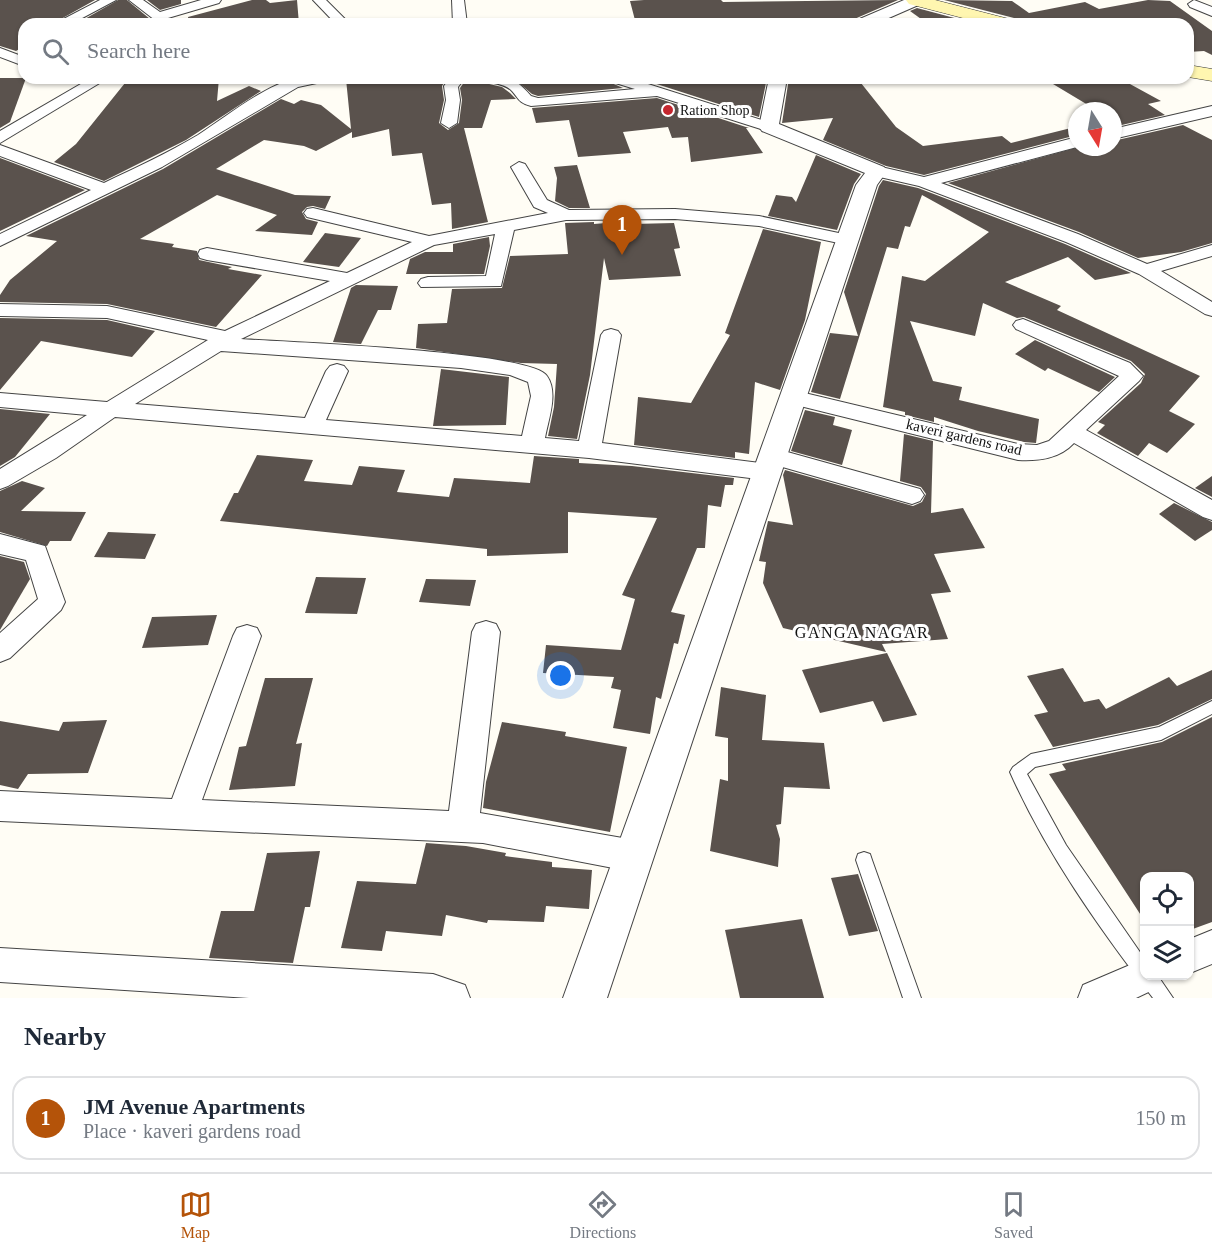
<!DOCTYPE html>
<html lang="en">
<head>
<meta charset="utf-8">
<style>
	body { margin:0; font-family:"Times New Roman",serif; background:#f2f2f3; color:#1f2937 }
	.controls { position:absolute; right:18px; bottom:18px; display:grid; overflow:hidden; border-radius:12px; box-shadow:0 2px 4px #0004 }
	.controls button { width:54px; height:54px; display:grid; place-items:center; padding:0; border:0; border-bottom:2px solid #e0e1e3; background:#fff; color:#1f2937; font:30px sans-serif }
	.compass { position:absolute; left:1068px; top:102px; width:54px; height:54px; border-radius:50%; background:#fff; box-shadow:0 2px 4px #0004; rotate:169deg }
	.you { position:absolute; left:561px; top:676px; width:21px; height:21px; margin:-15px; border:4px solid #fff; border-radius:50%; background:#1a73e8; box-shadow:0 0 0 9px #1a73e833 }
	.badge { display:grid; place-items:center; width:39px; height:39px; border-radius:50%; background:#b45309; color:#fff; font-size:20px; font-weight:700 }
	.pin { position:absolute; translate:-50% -50px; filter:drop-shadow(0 2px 3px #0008) }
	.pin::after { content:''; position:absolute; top:32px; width:21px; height:18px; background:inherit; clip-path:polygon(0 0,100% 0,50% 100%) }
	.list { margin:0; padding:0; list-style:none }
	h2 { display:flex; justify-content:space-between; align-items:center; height:78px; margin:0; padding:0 24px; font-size:26px }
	h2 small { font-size:20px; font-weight:400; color:#747a83 }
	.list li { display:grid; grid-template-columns:39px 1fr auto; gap:18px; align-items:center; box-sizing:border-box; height:84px; margin:0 12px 12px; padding:0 12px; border:2px solid #e0e1e3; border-radius:18px }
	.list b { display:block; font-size:22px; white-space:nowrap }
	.list p { margin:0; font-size:20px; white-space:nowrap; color:#747a83 }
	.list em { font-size:20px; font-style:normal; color:#747a83 }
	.icon { flex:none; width:33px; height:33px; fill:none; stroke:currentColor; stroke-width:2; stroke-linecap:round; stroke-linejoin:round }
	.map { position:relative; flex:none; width:1212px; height:998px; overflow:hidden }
	.search { position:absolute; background:#fff; box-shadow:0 2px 4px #0004; left:18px; right:18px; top:18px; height:66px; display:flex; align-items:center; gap:15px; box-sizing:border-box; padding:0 21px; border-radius:18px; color:#747a83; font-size:22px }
	.sheet { height:174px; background:#fff }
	nav { display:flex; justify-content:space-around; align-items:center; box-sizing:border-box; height:84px; border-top:2px solid #e0e1e3; background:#fff; font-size:16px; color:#747a83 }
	nav a { display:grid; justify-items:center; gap:3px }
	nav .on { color:#b45309 }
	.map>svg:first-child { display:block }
</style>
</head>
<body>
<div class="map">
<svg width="1212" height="998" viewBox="0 0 1212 998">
	<rect width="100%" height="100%" fill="#fffdf5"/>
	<!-- building -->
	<g fill="#5a524d">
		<path d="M0,0h95l-43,24h-28v22l-8,5 -16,-5z"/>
		<path d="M118,0h9l29,24h-80z"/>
		<path d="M147,0h34v4l-21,6z"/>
		<path d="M252,0h14l4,3 27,-3 2,24h-110l-1,-7z"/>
		<path d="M644,0h77l2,2 175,-2 -55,24h-93l-2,-2 -112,2 -6,-23z"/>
		<path d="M944,0l68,1 17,12 56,-11 14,7 49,-9 22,1 42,30v24l-8,-4 -16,1v-28h-170l-4,-6z"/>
		<path d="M917,8l60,16h-49l-18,-13z"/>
		<path d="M0,78h26l-16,44 -10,6z"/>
		<path d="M129,78h90l-2,23 32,-15 12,5 -75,49 -82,41 -50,-19 22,-18z"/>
		<path d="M360,78h87l-5,8 2,14 -5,23 9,7 11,-7 3,-23 -2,-12 7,-10h14l4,5 17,4 8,6 6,6 -25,1 -9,28h-18l24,94 -36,7 -1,-26 -19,2 -10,-52 -30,3 -3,-27 -37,9v-6l-36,19 -12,-5 -40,-6 -48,29 79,26 36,1 -6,13 -12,-3 -6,1 -5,5 4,7 12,3 -6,13 -57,-4 22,-16 -60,-20 -77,44 34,5 -2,3 25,4 2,9 33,7 -4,2 34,6 -46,52 -109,-23 -107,-2v-7l10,-15 47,-39 -31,-5 137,-67 118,-70 13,5 7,-4 20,5 30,24 -5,-50z"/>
		<path d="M513,78h88l-1,4 7,-1 16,7 -85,8 -6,-2z"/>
		<path d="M638,78h129l-8,39z"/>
		<path d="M789,78h68l39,49 27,19 79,-10 9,7 60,-15 -3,-2 9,-2v11l-153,40 -38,-9 -63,-26 10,-22 -51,5z"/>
		<path d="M1043,78h76l42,23 -13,3 17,11 -52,12v-16h-15z"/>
		<path d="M657,98l92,30h-3l17,25 -72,9 -3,-25 -16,1 -4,-11 -45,5 8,21 -53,4 -9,-37 -33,3 -4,-15z"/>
		<path d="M1183,125l29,15v103l-31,9 -43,6 -59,-26 -131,-49 131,-36h34v-6z"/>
		<path d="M816,155l45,19 -7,10 -17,46 -69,-14 8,-21 16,2 4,5z"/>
		<path d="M0,158l85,32 -85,41z"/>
		<path d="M577,165l13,43h-21l-14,-7 2,-23 -3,-11z"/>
		<path d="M883,180l35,8 147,56 66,29 -36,7 -27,-23 -63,25 56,24 -4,4 143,66 -31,35 26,13 -28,29 -18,-10 -11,13 -41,-23 8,-8 -7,-3 43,-39 4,-9 -14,-13 -107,-44 -7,1 -34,-15 -8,33 -65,-15 23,60 29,6 -3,13 80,19 -3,24 -12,-1 -46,-11 -44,-14v5l-29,-7v-3l-22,-5 19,-131 23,5 64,-49 -67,-37 -12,32 -5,-1 -7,23 -11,-2 -47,152 -29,-7 19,-59 28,3 -14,-44 35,-106z"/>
		<path d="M594,222v2l25,-2h13l1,2 41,-1 6,25 -6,1 7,27 -72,4 -5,-22 -14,117 -13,64 -29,-3 6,-29 3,-43 -36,-1 -105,-15 2,-24 29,-1 5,-34 50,-1 8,-32 58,-2 -3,-31z"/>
		<path d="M763,229l58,13 -16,78 -25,70 -25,-8 -6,72 -14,-2v6l-101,-13 4,-48 53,6 39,-68 -5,-2z"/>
		<path d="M325,233l36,5 -22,29 -36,-5z"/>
		<path d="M489,237l1,9 -6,28h-78l4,-15 15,-7h28v-8z"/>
		<path d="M356,285l42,1 -7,24h-13l-17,34 -28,-2 18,-54z"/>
		<path d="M0,318l107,2 48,11 -23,26 -91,-16 -41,49z"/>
		<path d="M1035,340l80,37 -16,15 -51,-24 -3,3 -30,-17z"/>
		<path d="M441,369l68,8 -3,48 -73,1z"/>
		<path d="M0,409l50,5 -35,43 -15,9z"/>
		<path d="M805,410l30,7 -2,8 19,5 -10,35 -51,-14z"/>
		<path d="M904,434l29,7 -2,72 32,-5 22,40 -51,6 17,38 -20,2 17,45 -66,5 4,8 -103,-24 -20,-45 3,-21 -7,-1 9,-40 25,4 -10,-50 2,-5 128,36 9,-4 4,-8 -5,-7 -21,-6z"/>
		<path d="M257,455l56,5 -9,21 48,4 7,-19 46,4 -8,22 52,5 5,-19 76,5 4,-27 45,3v4l53,3 102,12 -1,7h-8l-4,22 -13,-2 -3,43h-8l-26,64 14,3 -7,29 -4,-1 -13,56 -5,-2 -6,37 -37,-6 8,-38 -10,-2 3,-11 -71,-4 3,-28 75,5 14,-51 -13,-4 35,-77 -89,-6v41l-81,3v-7l-267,-28 14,-28h4z"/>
		<path d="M1212,476v21l-17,-9z"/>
		<path d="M22,481l23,7 -24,23 65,1 -15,29h-21l-3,5 -47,-14v-41z"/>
		<path d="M1174,503l38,19v8l-17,11 -36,-27z"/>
		<path d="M108,532l48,2 -11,25 -51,-2z"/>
		<path d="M0,556l24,6 6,17 -30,51z"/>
		<path d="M316,577l50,1 -9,36 -52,-1z"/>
		<path d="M426,579l50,1 -6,26 -51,-4z"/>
		<path d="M217,615l-9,30 -66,3 10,-31z"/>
		<path d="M887,653l30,62 -34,7 -10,-21 -53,12 -18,-43z"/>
		<path d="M1063,668l21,34 15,-3 7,10 63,-32 8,9 35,-16v29l-54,26 -105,22 -19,-32 14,-3 -21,-36z"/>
		<path d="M265,678h48l-17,66 6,-1 -7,43 -66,4 10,-43 7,-1z"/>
		<path d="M721,687l45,8 -4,45 62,3 6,46 -46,-2 -3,37 -5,1 4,14 -2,28 -68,-16 10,-72 8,2v-43l-13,-2z"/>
		<path d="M1212,717v205l-22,8v-54h-46v44l-95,-146 17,-4 -4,-6 100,-22z"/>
		<path d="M107,720l-19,53 -60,1 -10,15 -18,-4v-64l59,10 4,-9z"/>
		<path d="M502,722l64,10 -1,4 62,11 -17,85 -127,-24 3,-26z"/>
		<path d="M426,843l40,3 40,7 -1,3 47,6v5l40,3 -3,39 -43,-3 -2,16 -56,-2 -1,3 -41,-8 -4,21 -56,-5 -4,20 -41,-3 16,-67 59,3z"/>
		<path d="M320,851l-10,56h-5l-12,56 -84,-5 12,-47h33l13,-58z"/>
		<path d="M858,874l20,57 -29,5 -18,-58z"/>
		<path d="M802,919l22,79h-84l-15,-68z"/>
	</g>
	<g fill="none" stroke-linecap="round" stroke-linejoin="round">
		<defs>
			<g id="service">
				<path d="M1212,701v13l-51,26 -126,27 -8,7 39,71 78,113v18h14l15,22h-20c-54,-70 -107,-145 -143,-226l3,-5 18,-13 128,-27z"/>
				<path d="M864,852l6,2 2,6 49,138h-18l-47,-138 2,-6z"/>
			</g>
			<g id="minor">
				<path d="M100,0h16l-45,24h-17z"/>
				<path d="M129,0h14l17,12 41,-12h20l-2,3 -51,15 7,6h-15z"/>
				<path d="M313,0h13l24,24h-14z"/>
				<path d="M452,0h12l3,24h-14z"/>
				<path d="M1194,0l18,7v9l-22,-9 -2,-3z"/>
				<path d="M0,48l24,9v9l-24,-9z"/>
				<path d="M91,78h17l-108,65v-12z"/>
				<path d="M298,78h30l-2,3 -28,6 -136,80 -162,79v-12l91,-44 -91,-34v-11l104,38c31,-15 64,-30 94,-48 28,-18 68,-51 100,-57z"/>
				<path d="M450,78h15l-7,9 2,13 -3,23 -8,5 -8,-5 5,-23 -2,-14z"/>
				<path d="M483,78c27,0 29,-3 48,18l7,2 97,-9 -26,-8 -2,-3h22l145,46 3,3 -8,5 -5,-2 -107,-34 -126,10c-12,-3 -12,-7 -19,-15 -6,-7 -19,-8 -27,-10z"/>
				<path d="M1212,106v10l-99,23v-10z"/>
				<path d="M1077,137v10l-136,36 137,51 69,30 65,-19v11l-51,15 51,31v14l-7,-2 -66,-40 -73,-32 -147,-56 -48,-11 -2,-4 8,-5 47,11z"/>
				<path d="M519,162l6,2 22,36 22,10 106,-1 84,7 89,19 6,1 3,4 -3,4 -6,1 -89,-19 -84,-7 -109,1 -52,10 -13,56 -80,1 -3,-4 3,-4 7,-2 58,-1 9,-42 -61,11 -193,94c42,3 290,12 306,37 12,17 1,44 -2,62l34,3 22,-106 3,-4 7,-2 7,2 3,4 -19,108 165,21 8,2 4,6 -4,6 -8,2 -178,-22 -474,-41 -59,41 -48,28 -8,3v-20l87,-54 -87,-8v-14l107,9 101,-62 -101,-22 -107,-2v-12l107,2 118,25 105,-50 -123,-21 -7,-2 -2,-4 2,-4 7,-2 140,25 65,-31 -105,-25 -3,-4 3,-4 6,-1 116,28 119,-23 -14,-6 -23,-40zM221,351l240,17 49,7 18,7 3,14 -9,40 -196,-16 22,-49 -4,-5 -7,-2 -7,2 -4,5 -21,47 -170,-14z"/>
				<path d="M1023,319l107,44 13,13 -4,5 -53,49 126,70v20l-9,-3 -129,-74c-15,16 -35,18 -56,17l-226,-56 -8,-2 -3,-5 3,-5 8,-2 226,54 19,1 12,-4 70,-65 -103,-47 -3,-4 3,-4z"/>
				<path d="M773,448l147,41 4,6 -4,6 -8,3 -147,-42 -4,-6 4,-6z"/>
				<path d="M0,534l45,12 20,56 -4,8 -51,48 -10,4v-29l38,-34 -12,-39 -26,-6z"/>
				<path d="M486,621l10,3 4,8 -20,181 154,27 11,5 5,11 -5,11 -11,5 -151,-29 -483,-22v-30l172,8 61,-163 4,-8 10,-3 10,3 4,8 -59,164 247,11 23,-179 4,-8z"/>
				<path d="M1212,930v34l-22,9v-34z"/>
				<path d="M0,948l433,26 32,11 5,13h-221l-249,-16z"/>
				<path d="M1144,959v17h18l-5,12 -21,10h-58l5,-13z"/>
			</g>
			<g id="tertiary">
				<path d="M904,0h21l-2,3 -48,21h-22l2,-3z"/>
				<path d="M769,78h18l-8,46 105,43 3,4 -10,14 -270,813h-44l293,-813 9,-12 -103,-42 -3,-4z"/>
			</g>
			<g id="secondary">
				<path d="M906,0h29l78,20 3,4h-30l-77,-20z"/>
				<path d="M1188,65l24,4v12l-24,-4z"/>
			</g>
		</defs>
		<!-- service casing -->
		<use href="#service" stroke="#444" stroke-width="2"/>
		<!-- minor casing -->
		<use href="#minor" stroke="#444" stroke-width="2"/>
		<!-- tertiary casing -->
		<use href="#tertiary" stroke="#444" stroke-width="2"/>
		<!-- secondary casing -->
		<use href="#secondary" stroke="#333" stroke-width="1"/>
		<!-- service -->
		<use href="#service" fill="#fff" fill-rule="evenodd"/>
		<!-- minor -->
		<use href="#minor" fill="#fff" fill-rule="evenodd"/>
		<!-- tertiary -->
		<use href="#tertiary" fill="#fff" fill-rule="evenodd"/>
		<!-- secondary -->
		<use href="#secondary" fill="#fff6b0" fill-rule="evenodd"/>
	</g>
	<!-- markers -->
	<circle fill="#c4262e" stroke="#fff" stroke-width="2" cx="668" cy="110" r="6"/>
	<g text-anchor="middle" stroke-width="6" stroke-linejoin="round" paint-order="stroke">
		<!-- far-poi labels -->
		<g font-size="14" fill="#111" stroke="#fff" text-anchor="start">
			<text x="680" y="115">Ration Shop</text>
		</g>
		<!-- street labels -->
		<g font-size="15" fill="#111" stroke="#fff">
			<text transform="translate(964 437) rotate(13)" y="5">kaveri gardens road</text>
		</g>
		<!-- neighbourhood labels -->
		<g font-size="16" letter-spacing="1.5" fill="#111" stroke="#fff">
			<text x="862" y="638">GANGA NAGAR</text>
		</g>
	</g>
</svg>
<div class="controls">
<button><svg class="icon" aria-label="locate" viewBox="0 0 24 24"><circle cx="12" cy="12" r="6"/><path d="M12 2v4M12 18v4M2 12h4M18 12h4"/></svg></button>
<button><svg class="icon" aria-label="layers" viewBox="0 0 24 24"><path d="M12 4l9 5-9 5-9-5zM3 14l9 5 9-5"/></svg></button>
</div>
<svg class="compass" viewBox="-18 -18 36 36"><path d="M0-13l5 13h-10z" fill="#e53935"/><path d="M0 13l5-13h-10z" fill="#747a83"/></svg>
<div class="you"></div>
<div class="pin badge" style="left:622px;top:255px">1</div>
<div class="search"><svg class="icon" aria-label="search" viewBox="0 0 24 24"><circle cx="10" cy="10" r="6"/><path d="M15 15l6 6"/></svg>Search here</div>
</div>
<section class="sheet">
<h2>Nearby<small></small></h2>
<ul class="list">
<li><span class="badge">1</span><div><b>JM Avenue Apartments</b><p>Place · kaveri gardens road</p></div><em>150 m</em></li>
</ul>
</section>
<nav>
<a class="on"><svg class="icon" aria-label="map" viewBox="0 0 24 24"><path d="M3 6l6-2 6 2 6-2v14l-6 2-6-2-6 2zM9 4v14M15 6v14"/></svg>Map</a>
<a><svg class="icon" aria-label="directions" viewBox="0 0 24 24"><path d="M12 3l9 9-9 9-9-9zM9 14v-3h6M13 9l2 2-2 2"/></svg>Directions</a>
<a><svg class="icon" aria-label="saved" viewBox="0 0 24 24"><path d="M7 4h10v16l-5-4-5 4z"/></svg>Saved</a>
</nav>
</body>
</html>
